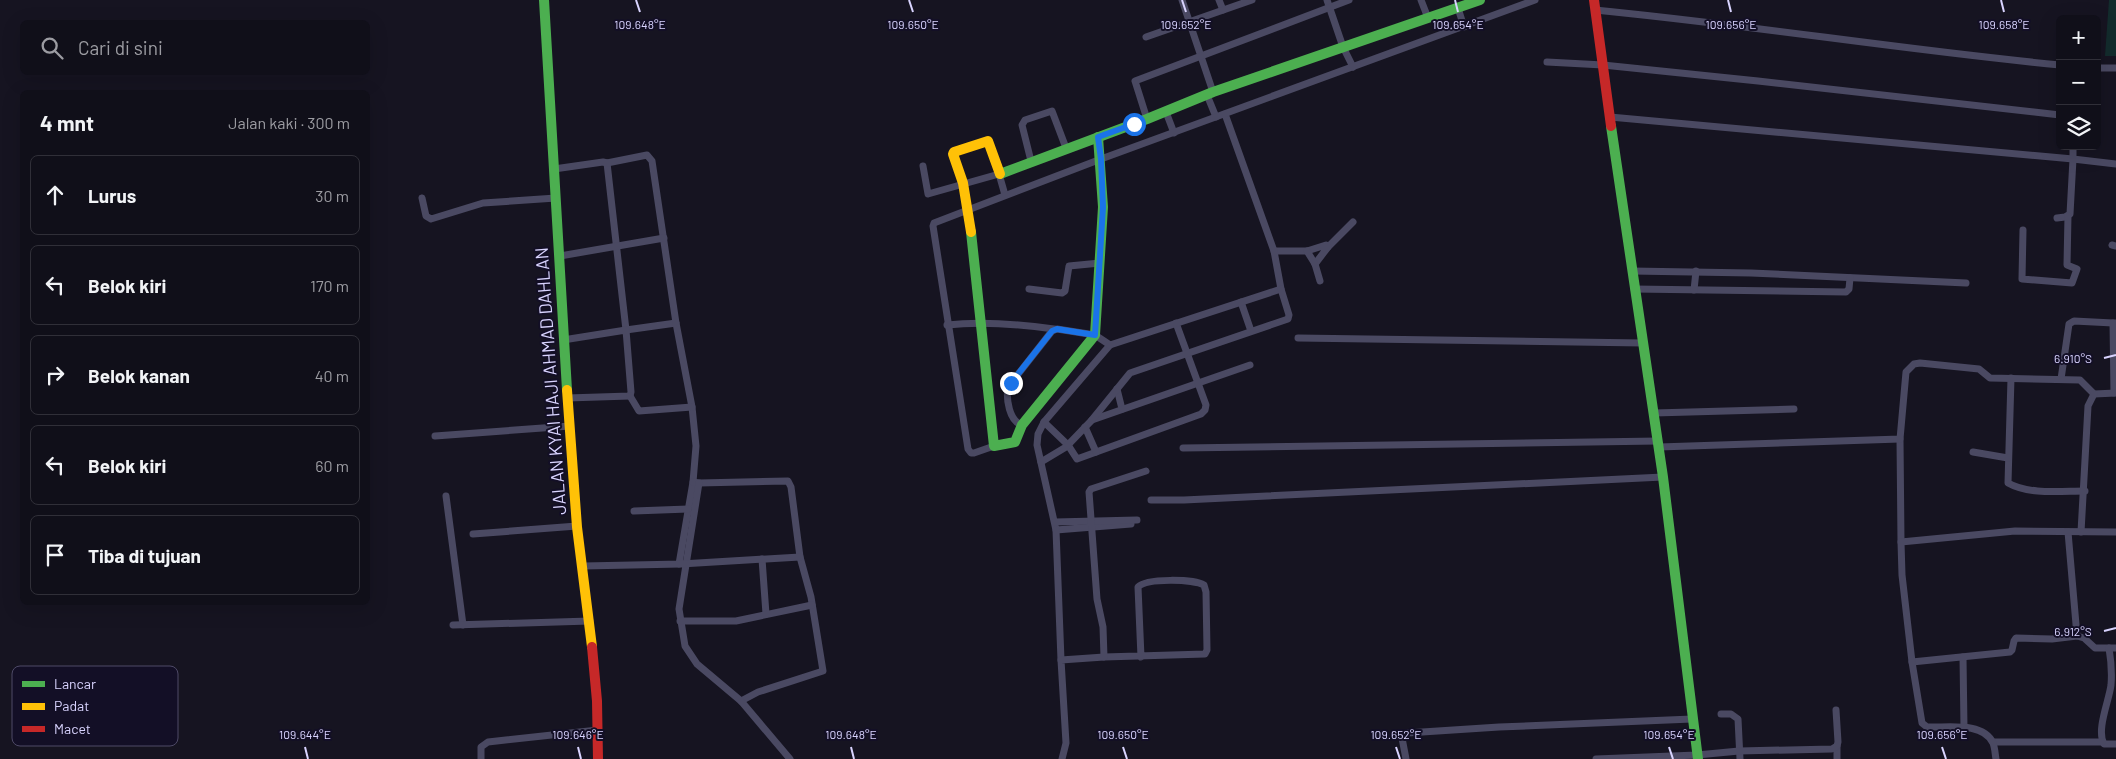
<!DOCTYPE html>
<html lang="id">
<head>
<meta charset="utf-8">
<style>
	body { margin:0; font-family:Barlow,sans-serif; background:#191822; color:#f1f3f6 }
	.controls { position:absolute; right:15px; top:15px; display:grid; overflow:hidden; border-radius:8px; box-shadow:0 5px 20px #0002 }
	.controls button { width:45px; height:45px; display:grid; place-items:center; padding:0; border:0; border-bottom:1px solid #302f38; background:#100f19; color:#f1f3f6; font:25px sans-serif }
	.stop { position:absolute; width:15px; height:15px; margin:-11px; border:4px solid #1a73e8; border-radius:50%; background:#fff }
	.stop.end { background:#1a73e8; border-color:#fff; box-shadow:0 1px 5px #0008 }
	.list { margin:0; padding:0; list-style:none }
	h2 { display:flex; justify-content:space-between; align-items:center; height:65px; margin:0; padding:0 20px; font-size:21px }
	h2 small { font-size:16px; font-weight:400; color:#9c9ca2 }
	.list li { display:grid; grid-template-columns:32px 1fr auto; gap:15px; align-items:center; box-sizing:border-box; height:80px; margin:0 10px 10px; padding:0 10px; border:1px solid #302f38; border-radius:8px }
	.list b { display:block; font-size:19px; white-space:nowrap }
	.list em { font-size:16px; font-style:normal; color:#9c9ca2 }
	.icon { flex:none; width:28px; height:28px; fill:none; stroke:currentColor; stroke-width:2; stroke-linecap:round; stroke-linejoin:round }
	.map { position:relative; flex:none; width:2116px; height:759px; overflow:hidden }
	.search { position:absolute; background:#100f19; box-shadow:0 5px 20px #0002; left:20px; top:20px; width:350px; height:55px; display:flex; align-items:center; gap:12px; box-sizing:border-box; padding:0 18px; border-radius:8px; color:#9c9ca2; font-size:19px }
	.panel { position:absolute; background:#100f19; box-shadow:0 5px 20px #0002; left:20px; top:90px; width:350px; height:515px; border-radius:8px }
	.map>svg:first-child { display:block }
</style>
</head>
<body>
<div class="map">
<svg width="2116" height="759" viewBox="0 0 2116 759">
	<rect width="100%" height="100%" fill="#161421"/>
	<!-- green -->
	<path fill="#132c2d" d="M2109,0h7v56h-11z"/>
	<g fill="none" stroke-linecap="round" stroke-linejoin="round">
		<!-- street -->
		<g stroke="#4a4962" stroke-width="7">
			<path d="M1182,0l31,92"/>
			<path d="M1219,0l4,10"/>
			<path d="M1327,0l16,47 10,20"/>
			<path d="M1421,0l7,18"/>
			<path d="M1458,8l6,19"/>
			<path d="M1595,10c155,15 309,40 465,55"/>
			<path d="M1146,37l106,-37"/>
			<path d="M1547,62l56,3 155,16 302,34"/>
			<path d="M2097,68h19"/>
			<path d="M1207,95l9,22"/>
			<path d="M1166,112l8,21"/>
			<path d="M1610,117l463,42 -3,55 -5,3 -8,1"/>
			<path d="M1147,119l-12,-38 214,-81"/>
			<path d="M2073,146v13l43,5"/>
			<path d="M1031,161l-9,-36 3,-5 27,-9 14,37"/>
			<path d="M607,163l19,167 50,-7"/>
			<path d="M923,166l5,28 71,-20 6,21"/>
			<path d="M554,169l49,-7 4,1 40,-8 5,6 24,162 16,84 4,39 -3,36 -14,82"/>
			<path d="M422,198l4,18 5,3 52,-16 73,-5"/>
			<path d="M2023,230l-1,49 50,4 5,-14 -10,-4 1,-49"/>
			<path d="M2112,245l4,1"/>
			<path d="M1328,247l25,-25"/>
			<path d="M1274,251h33l19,-6 2,2 -13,17"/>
			<path d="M1307,251l8,13 5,17"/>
			<path d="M560,256l104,-18"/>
			<path d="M1632,271l119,2 215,10"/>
			<path d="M1029,289l33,4 3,-2 4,-25 31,-3"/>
			<path d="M1634,289l212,3 3,-3 1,-11"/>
			<path d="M1694,290l2,-19"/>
			<path d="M1241,302l10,29"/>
			<path d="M947,325c37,-4 71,-1 107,4"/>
			<path d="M1298,338l345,5"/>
			<path d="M563,340l63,-10 5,62 -1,4 -63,2"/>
			<path d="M1110,345l-66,77 -6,12 -1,11 19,85 75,-6"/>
			<path d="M2011,378l-3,105c21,12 53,8 77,8"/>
			<path d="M2061,379l8,-55 5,-3 39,2"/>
			<path d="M1117,389l5,20"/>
			<path d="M2114,393l-1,-70h3"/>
			<path d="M630,396l9,15 53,-4"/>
			<path d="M1654,413l140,-4"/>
			<path d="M1092,420l158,-55"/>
			<path d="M1044,422l24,23 9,14 124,-45 4,-4 1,-5 -30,-82"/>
			<path d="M1022,425c-13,-4 -16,-26 -14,-38l44,-56 5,-2 38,6 15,10 171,-56 -7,-38 -49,-137"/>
			<path d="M1085,427l11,25"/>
			<path d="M435,436l135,-10"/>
			<path d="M1900,439l1,103"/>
			<path d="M994,446l-20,7h-3l-3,-4 -35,-223 1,-3 167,-64 434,-159"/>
			<path d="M1659,447l241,-8 6,-67 8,-8 6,-1 59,6 11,9 90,2 14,14 22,-1"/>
			<path d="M1183,448l475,-7"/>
			<path d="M1973,452l35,6"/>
			<path d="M1041,462l25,-15 25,-26 39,-48 158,-54 1,-4 -8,-26"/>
			<path d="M693,482l6,1 89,-2 3,6 9,70 11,40 12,74 -65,21 -17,9"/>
			<path d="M699,483l-20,126 6,37 12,18 44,37 49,58"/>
			<path d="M446,496l17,129"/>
			<path d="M1151,500h33l479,-23"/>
			<path d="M634,511l54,-2"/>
			<path d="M1055,522l82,-2"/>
			<path d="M1056,530l5,130"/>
			<path d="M2068,532l9,104 7,2 11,10h21"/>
			<path d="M2081,532l7,-126 6,-12"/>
			<path d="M473,534l104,-8"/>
			<path d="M762,559l4,55"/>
			<path d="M583,566l98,-2 119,-7"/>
			<path d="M680,621h56l76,-16"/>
			<path d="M453,625l137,-4"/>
			<path d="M2109,648c2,12 3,25 2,37 -2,16 -15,45 -7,59h12"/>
			<path d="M1104,657l101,-3 2,-4 -1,-58 -2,-7c-10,-6 -58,-7 -66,2l3,70"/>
			<path d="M1963,657l1,71"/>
			<path d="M1912,662l98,-10 2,-2 2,-9 2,-3 36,1 25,-3"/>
			<path d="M1721,714h10l7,5 2,40"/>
			<path d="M1993,742h109"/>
			<path d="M1837,746v13"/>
			<path d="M481,759v-12l7,-5 110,-12"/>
			<path d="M1062,759l4,-16 -5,-83 43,-3 -1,-30 -6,-28 -8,-107 2,-3 55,-18"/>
			<path d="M1406,759l-4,-21 2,-4 3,-1 92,-6 193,-8"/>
			<path d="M1596,759l101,-4 42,-4 93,-2 5,-3 1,-4 -2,-32"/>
			<path d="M1996,759c-1,-5 -1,-11 -3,-16 -10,-22 -47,-15 -66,-16l-5,-4 -10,-61 -10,-87 -1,-33 114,-11 101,1"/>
		</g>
		<!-- fast -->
		<g stroke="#4caf50" stroke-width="10">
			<path d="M544,0l23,390"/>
			<path d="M1611,126l52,351 35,282"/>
			<path d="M1000,174l147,-55 66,-27 267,-92"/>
			<path d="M971,232l23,214 21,-4 7,-17 73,-90 8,-128 -5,-70"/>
		</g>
		<!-- slow -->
		<g stroke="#ffc107" stroke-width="10">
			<path d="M971,232l-8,-49 -10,-29 1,-2 34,-11 12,33"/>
			<path d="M567,390l10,137 15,120"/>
		</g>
		<!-- jam -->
		<g stroke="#c62828" stroke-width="10">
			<path d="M1594,0l17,126"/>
			<path d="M592,647l5,54 1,58"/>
		</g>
	</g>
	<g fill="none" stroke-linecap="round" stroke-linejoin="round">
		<!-- route -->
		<path stroke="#1a73e8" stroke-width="6" d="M1011,383l41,-52 5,-2 38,6 8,-128 -2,-48 -3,-22 36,-13"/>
	</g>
	<!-- ticks -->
	<path fill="none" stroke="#d9d4ff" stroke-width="2" d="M636,0l4,12M909,0l4,12M1182,0l4,12M1455,0l3,12M1728,0l3,12M2001,0l3,12M2104,358l12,-3M2104,631l12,-3M305,747l3,12M578,747l3,12M851,747l3,12M1123,747l4,12M1396,747l4,12M1669,747l4,12M1942,747l4,12"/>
	<g text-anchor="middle" stroke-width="4" stroke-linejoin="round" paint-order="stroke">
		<!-- street labels -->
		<g font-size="18" fill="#d9d4ff" stroke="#130f26">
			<text transform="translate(551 381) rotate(-94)" y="6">JALAN KYAI HAJI AHMAD DAHLAN</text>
		</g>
	</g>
	<!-- legend -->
	<rect x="12" y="666" width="166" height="80" rx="8" fill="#130f26" stroke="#4e4a67" stroke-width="1"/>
	<rect x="22" y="681" width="23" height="6" fill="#4caf50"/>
	<rect x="22" y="703" width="23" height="7" fill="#ffc107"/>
	<rect x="22" y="726" width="23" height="6" fill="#c62828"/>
	<g font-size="14" fill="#d9d4ff">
		<text x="54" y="689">Lancar</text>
		<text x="54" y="711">Padat</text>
		<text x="54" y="734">Macet</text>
	</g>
	<g font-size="12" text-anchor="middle" fill="#d9d4ff" stroke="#130f26" stroke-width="4" stroke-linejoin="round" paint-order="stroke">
		<text x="640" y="29">109.648°E</text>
		<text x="913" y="29">109.650°E</text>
		<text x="1186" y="29">109.652°E</text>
		<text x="1458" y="29">109.654°E</text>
		<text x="1731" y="29">109.656°E</text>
		<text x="2004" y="29">109.658°E</text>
		<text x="2073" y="363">6.910°S</text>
		<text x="2073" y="636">6.912°S</text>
		<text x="305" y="739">109.644°E</text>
		<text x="578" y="739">109.646°E</text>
		<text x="851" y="739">109.648°E</text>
		<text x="1123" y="739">109.650°E</text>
		<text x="1396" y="739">109.652°E</text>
		<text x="1669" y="739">109.654°E</text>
		<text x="1942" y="739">109.656°E</text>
	</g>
</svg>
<div class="controls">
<button>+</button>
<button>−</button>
<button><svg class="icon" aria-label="layers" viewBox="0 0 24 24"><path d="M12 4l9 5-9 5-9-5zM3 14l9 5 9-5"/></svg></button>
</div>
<div class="stop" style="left:1134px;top:124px"></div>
<div class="stop end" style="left:1011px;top:383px"></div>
<div class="search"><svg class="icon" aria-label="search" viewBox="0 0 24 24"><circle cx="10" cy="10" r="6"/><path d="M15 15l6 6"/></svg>Cari di sini</div>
<section class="panel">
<h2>4 mnt<small>Jalan kaki · 300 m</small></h2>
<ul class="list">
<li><svg class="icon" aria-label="ahead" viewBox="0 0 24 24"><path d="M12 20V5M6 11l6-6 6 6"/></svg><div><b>Lurus</b></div><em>30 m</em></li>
<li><svg class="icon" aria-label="left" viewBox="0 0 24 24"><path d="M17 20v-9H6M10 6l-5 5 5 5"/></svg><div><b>Belok kiri</b></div><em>170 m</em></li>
<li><svg class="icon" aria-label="right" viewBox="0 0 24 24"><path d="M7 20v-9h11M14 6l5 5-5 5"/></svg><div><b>Belok kanan</b></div><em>40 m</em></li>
<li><svg class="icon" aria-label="left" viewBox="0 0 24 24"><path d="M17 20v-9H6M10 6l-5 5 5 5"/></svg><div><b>Belok kiri</b></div><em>60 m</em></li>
<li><svg class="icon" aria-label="arrive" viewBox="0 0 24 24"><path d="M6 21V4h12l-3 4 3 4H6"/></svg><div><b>Tiba di tujuan</b></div></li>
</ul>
</section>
</div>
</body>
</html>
